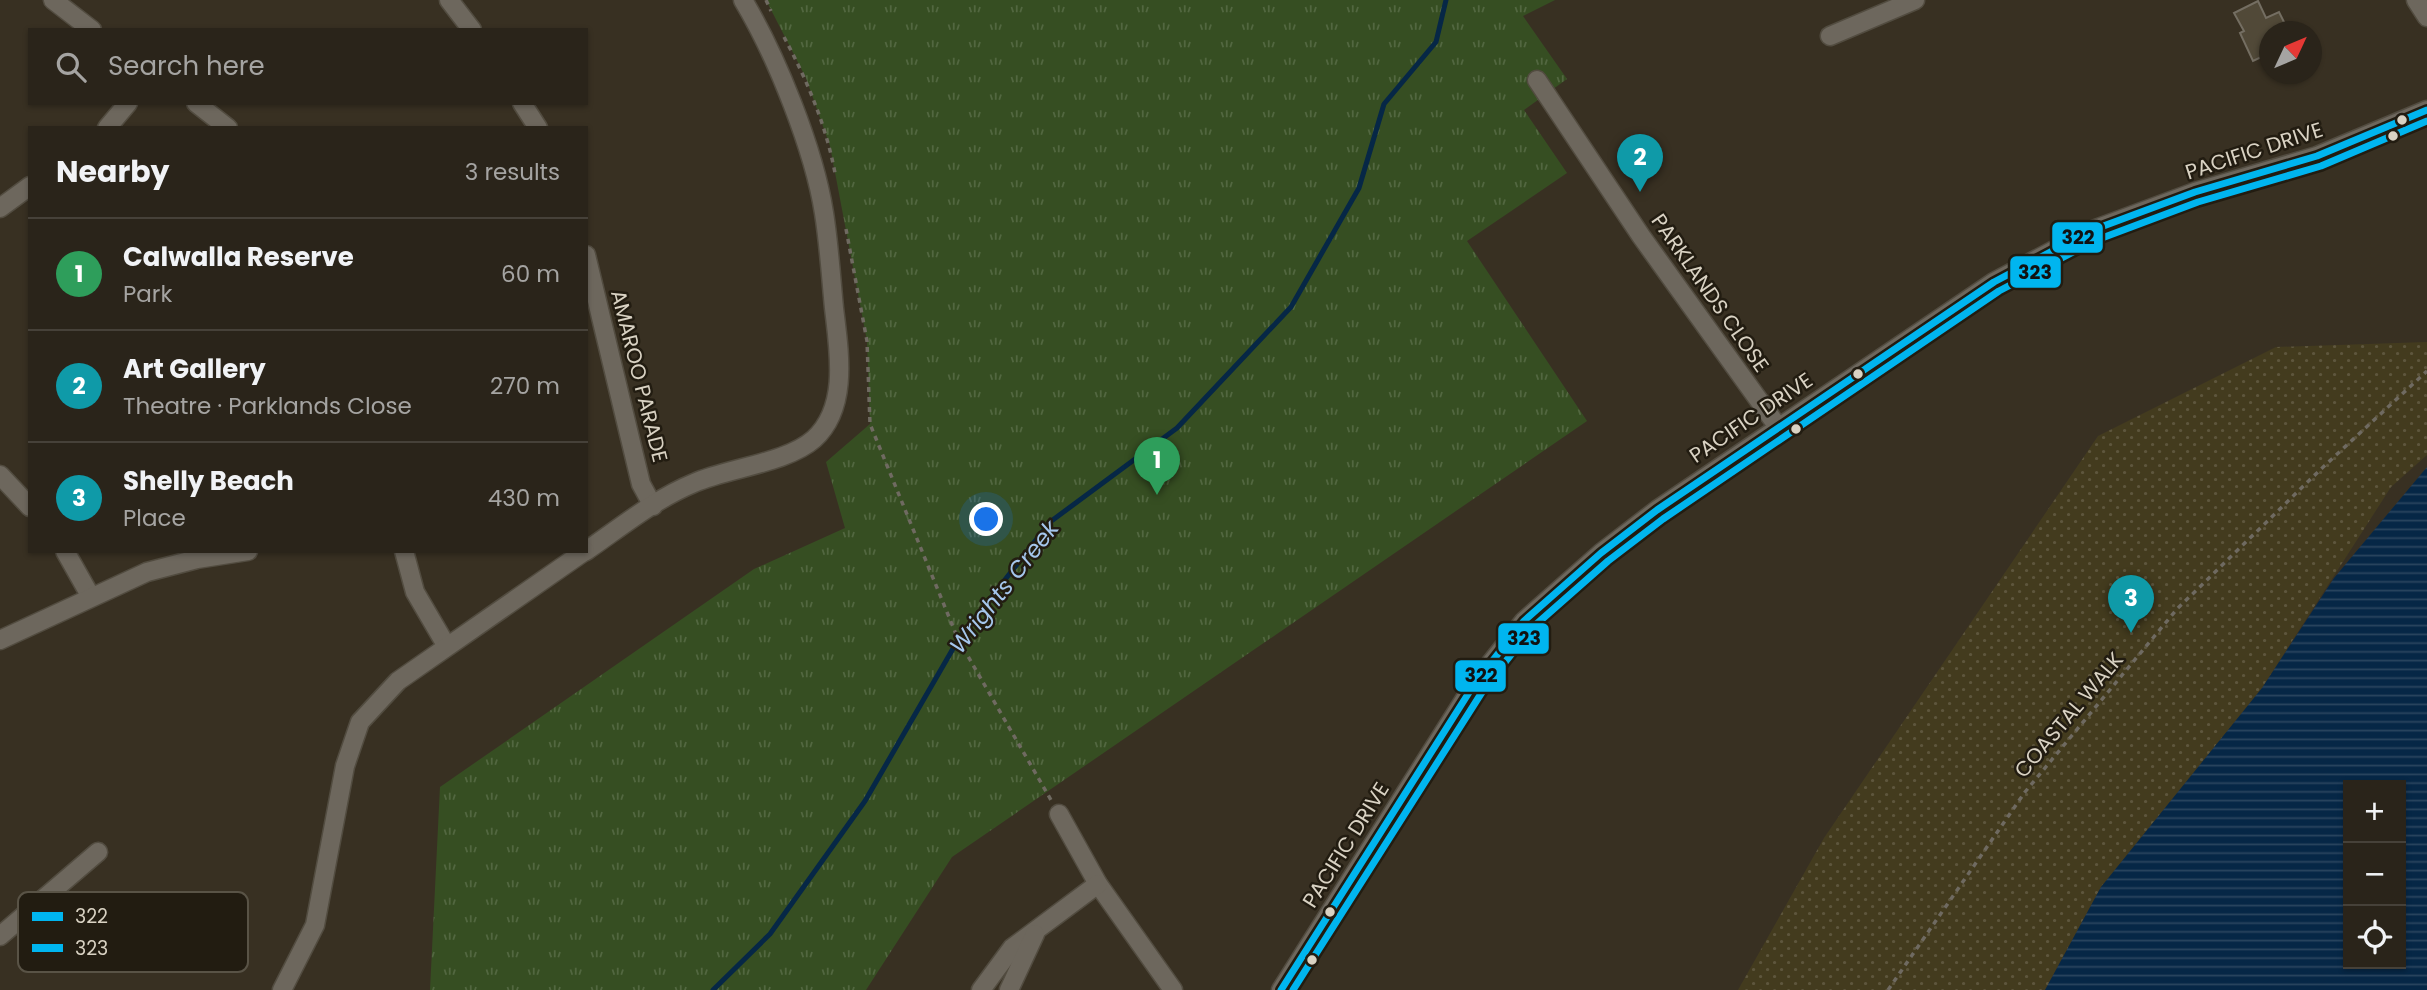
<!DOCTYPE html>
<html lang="en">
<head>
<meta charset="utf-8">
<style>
	body { margin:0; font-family:Poppins,sans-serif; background:#363027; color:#f1f3f6 }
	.controls { position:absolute; right:21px; bottom:21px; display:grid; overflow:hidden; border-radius:0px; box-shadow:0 2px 5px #0004 }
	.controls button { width:63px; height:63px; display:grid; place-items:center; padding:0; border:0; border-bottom:2px solid #464139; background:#2a241a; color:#f1f3f6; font:35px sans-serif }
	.compass { position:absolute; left:2259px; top:21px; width:63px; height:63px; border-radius:50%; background:#2a241a; box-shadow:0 2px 5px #0004; rotate:46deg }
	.you { position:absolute; left:987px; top:520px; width:24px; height:24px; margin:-18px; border:5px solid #fff; border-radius:50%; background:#1a73e8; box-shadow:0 0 0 10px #1a73e833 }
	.badge { display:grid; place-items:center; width:46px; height:46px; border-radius:50%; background:#db2777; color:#fff; font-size:23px; font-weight:700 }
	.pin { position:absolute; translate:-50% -58px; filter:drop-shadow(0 2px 4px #0008) }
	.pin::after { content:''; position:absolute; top:37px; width:24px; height:21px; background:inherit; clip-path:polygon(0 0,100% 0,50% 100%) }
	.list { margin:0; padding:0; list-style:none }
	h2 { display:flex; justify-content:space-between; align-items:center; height:91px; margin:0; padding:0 28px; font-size:30px }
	h2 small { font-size:23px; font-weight:400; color:#a5a4a2 }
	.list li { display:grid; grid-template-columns:46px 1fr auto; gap:21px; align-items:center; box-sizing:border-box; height:112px; padding:0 28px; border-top:2px solid #464139 }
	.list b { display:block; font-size:26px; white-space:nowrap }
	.list p { margin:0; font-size:23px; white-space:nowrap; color:#a5a4a2 }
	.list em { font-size:23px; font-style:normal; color:#a5a4a2 }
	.icon { flex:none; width:38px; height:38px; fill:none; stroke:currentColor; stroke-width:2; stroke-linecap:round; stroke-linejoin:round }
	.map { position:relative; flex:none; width:2427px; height:990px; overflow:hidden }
	.search { position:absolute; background:#2a241a; box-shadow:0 2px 5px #0004; left:28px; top:28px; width:560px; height:77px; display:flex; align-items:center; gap:18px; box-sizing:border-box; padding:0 24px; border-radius:0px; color:#a5a4a2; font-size:26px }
	.panel { position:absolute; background:#2a241a; box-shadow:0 2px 5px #0004; left:28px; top:126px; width:560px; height:427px; border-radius:0px }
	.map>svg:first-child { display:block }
</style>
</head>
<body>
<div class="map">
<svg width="2427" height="990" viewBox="0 0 2427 990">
	<defs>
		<pattern id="grass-tufts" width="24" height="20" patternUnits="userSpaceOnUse" patternTransform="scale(1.75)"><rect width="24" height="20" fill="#364e22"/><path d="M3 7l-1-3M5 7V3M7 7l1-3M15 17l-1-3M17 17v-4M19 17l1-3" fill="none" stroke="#526740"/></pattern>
		<pattern id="sand-dots" width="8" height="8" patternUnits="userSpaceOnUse" patternTransform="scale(1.75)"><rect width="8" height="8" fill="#433b1e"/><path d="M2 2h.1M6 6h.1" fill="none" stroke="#5e563d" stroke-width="1.8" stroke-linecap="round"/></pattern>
		<pattern id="water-rules" width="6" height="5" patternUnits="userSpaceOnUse" patternTransform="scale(1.75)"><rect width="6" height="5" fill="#062746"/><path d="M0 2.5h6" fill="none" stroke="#2a455f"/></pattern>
	</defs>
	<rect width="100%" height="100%" fill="#383022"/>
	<!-- grass -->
	<path fill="url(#grass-tufts)" d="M766,0h789l-32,16 44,63 -43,31 43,63 -100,68 120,180 -635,436 -86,133h-436l10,-203 314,-218 91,-41 -19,-66 44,-38 -3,-83 -37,-195 -24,-68z"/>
	<!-- sand -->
	<path fill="url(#sand-dots)" d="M2427,342v113l-36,32 -129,201 -161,199 -56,103h-307l86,-152 274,-402 178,-89z"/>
	<!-- water -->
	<path fill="url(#water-rules)" fill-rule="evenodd" d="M2427,467v523h-382l56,-103 161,-199 72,-110zM2348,785h53v179h-53z"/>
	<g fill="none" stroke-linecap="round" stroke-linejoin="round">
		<!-- stream -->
		<path stroke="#062746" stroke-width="5" d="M713,990l57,-56 95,-133 93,-161 92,-118 127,-94 114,-121 68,-119 25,-84 52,-62 10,-42"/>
	</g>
	<!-- building -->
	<path fill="#514938" stroke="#746e62" stroke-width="2" d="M2258,1l8,17 13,-6 10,20h-19v21l-17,8 -13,-28 4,-2 -10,-18z"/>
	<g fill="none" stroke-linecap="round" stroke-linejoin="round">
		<defs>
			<g id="minor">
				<path d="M53,0l39,30"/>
				<path d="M449,0l23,30"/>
				<path d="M2416,0l11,17"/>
				<path d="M1830,36l85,-36"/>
				<path d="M1537,80l104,156 137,191"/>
				<path d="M196,103l32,25"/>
				<path d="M522,103l16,25"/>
				<path d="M107,128l21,-25"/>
				<path d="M0,208l30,-22"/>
				<path d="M586,255l55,229 12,22"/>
				<path d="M0,475l30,32"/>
				<path d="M65,551l26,46"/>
				<path d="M404,551l11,41 31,53"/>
				<path d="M586,551c35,-24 69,-52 108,-68 34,-15 93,-20 120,-44 35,-32 25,-88 20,-131 -3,-31 -5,-64 -10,-95 -10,-64 -48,-158 -81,-213"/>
				<path d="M0,640l147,-68 50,-13 51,-8"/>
				<path d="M1059,814l39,70 75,106"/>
				<path d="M0,936l98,-84"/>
				<path d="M282,990l33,-65 30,-159 15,-44 38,-41 187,-130"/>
				<path d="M981,990l31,-42 86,-64"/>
				<path d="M1009,990l26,-56"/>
				<path d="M1281,990l194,-307 49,-62 77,-68 56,-43 337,-228 96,-51 105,-39 122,-36 110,-46"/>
			</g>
		</defs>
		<!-- minor casing -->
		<use href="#minor" stroke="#524c40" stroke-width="21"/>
		<!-- path -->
		<g stroke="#6f6a61" stroke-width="3.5" stroke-dasharray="5 5" stroke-linecap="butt">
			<path d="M766,0l5,11"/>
			<path d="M784,37c23,43 42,88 51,136"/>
			<path d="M846,229l21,112 3,83 88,215 93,161"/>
			<path d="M1888,990l137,-198 152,-183 144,-140 106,-98"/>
		</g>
		<!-- minor -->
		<use href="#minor" stroke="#6d675d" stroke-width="18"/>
		<defs>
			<path id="bus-1" d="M1281,990l194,-307 49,-62 77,-68 56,-43 337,-228 96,-51 105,-39 122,-36 110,-46"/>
			<path id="bus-2" d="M1293,990l191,-301 48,-61 76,-67 55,-42 336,-228 95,-50 104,-39 123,-36 106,-45"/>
		</defs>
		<!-- bus-1 casing -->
		<use href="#bus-1" stroke="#221c11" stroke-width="12"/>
		<!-- bus-2 casing -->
		<use href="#bus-2" stroke="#221c11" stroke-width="12"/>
		<!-- bus-1 -->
		<use href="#bus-1" stroke="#00b5ef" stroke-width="7"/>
		<!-- bus-2 -->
		<use href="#bus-2" stroke="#00b5ef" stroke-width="7"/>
	</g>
	<!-- markers -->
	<g fill="#d9d2c3" stroke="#221c11" stroke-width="2.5">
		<circle cx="2402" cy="120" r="6"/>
		<circle cx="2393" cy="136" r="6"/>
		<circle cx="1858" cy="374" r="6"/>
		<circle cx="1796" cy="429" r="6"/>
		<circle cx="1330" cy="912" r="6"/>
		<circle cx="1312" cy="960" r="6"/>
	</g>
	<g text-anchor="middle" stroke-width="5" stroke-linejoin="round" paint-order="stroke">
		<!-- street labels -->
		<g font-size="21" fill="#d9d2c3" stroke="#221c11">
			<text transform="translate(2254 151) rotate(-18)" y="7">PACIFIC DRIVE</text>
			<text transform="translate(1710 293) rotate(55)" y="7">PARKLANDS CLOSE</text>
			<text transform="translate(639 376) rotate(76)" y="7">AMAROO PARADE</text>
			<text transform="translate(1751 418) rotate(-34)" y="7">PACIFIC DRIVE</text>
			<text transform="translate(2069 715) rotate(-50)" y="7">COASTAL WALK</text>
			<text transform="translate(1346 845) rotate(-58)" y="7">PACIFIC DRIVE</text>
		</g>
		<!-- water labels -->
		<g font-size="23" font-style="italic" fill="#a5c6ec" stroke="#221c11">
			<text transform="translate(1004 587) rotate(-52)" y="8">Wrights Creek</text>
		</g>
	</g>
	<!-- legend -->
	<rect x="18" y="892" width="230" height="80" rx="10" fill="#221c11" stroke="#595346" stroke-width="2"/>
	<rect x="32" y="912" width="31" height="9" fill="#00b5ef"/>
	<rect x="32" y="944" width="31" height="8" fill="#00b5ef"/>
	<g font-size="19" fill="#d9d2c3">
		<text x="75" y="923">322</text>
		<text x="75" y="955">323</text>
	</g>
	<g stroke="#221c11" stroke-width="2.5">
		<rect x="2051" y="221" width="53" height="33" rx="7" fill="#00b5ef"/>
		<rect x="2009" y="255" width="53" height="34" rx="7" fill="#00b5ef"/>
		<rect x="1497" y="622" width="53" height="33" rx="7" fill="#00b5ef"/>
		<rect x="1454" y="659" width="53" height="34" rx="7" fill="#00b5ef"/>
	</g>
	<g font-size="19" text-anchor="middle" font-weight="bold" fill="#111">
		<text x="2078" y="244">322</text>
		<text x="2035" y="279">323</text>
		<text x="1524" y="645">323</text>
		<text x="1481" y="682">322</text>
	</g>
</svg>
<div class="controls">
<button>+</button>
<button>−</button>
<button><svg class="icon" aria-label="locate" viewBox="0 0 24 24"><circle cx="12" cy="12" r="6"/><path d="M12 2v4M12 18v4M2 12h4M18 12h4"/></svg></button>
</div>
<svg class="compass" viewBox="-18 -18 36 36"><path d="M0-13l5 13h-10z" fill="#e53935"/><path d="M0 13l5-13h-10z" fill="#a5a4a2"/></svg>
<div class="you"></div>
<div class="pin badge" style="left:1157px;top:495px;background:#2e9e5b">1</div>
<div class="pin badge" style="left:1640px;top:192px;background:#0f9aa8">2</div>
<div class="pin badge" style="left:2131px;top:633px;background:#0f9aa8">3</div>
<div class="search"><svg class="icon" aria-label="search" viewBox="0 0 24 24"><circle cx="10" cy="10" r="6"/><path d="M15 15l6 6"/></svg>Search here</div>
<section class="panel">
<h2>Nearby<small>3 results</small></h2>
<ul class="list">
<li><span class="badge" style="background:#2e9e5b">1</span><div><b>Calwalla Reserve</b><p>Park</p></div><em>60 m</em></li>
<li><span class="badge" style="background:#0f9aa8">2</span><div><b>Art Gallery</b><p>Theatre · Parklands Close</p></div><em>270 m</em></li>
<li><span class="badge" style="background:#0f9aa8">3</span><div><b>Shelly Beach</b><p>Place</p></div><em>430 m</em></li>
</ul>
</section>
</div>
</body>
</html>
